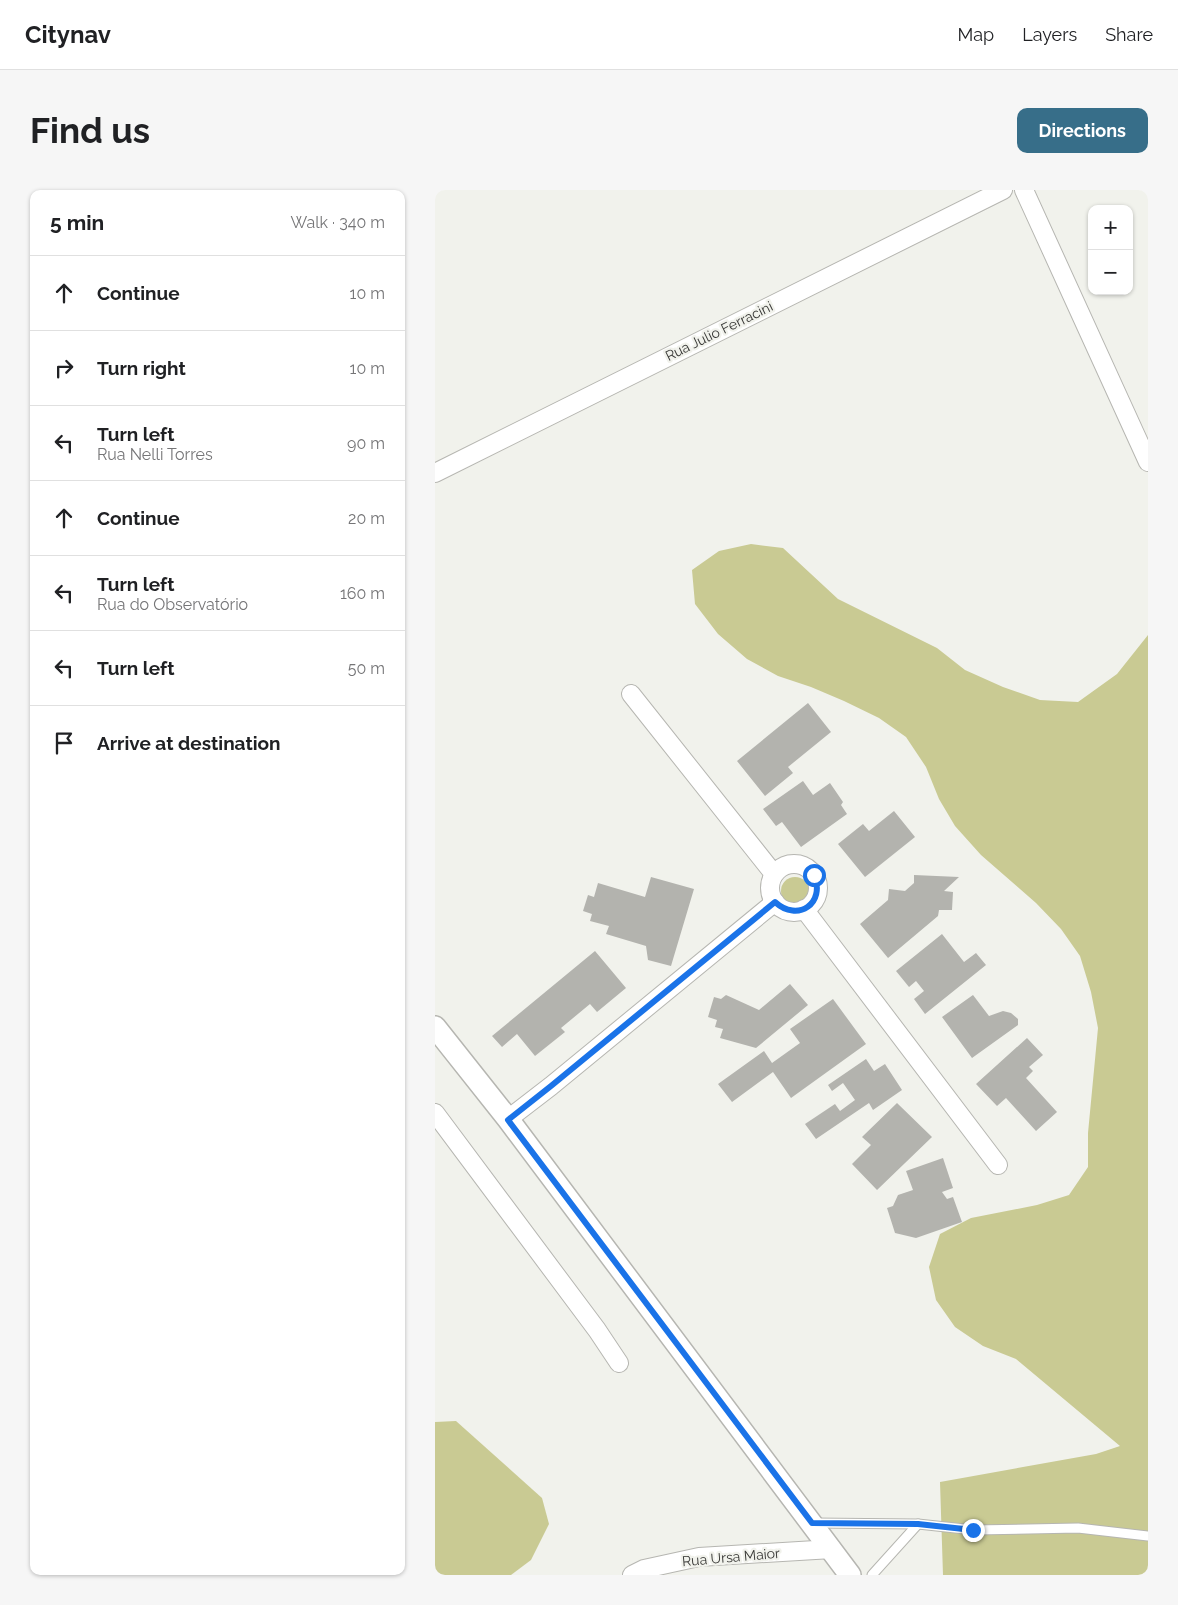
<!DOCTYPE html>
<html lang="en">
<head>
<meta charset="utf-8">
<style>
	body { margin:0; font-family:Raleway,sans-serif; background:#f6f6f6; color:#202124 }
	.controls { position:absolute; right:15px; top:15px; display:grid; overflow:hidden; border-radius:10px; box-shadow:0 1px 4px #0004 }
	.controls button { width:45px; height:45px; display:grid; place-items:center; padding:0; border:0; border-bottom:1px solid #e0e0e0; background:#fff; color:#202124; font:25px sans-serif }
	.stop { position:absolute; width:15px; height:15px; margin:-11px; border:4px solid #1a73e8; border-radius:50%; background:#fff }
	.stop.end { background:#1a73e8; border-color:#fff; box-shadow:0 1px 5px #0008 }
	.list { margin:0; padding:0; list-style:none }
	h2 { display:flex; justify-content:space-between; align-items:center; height:65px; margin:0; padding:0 20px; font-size:21px }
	h2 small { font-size:16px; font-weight:400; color:#757577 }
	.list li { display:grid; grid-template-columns:32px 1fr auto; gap:15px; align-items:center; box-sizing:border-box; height:75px; padding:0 20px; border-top:1px solid #e0e0e0 }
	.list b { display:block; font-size:19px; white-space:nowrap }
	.list p { margin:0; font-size:16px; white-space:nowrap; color:#757577 }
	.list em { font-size:16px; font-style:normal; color:#757577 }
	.icon { flex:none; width:28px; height:28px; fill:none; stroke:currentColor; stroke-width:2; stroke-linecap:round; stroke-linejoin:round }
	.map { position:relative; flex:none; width:713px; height:1385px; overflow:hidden; border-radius:10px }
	header { display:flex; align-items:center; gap:30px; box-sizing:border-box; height:70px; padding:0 25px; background:#fff; border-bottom:1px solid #e0e0e0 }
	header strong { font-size:24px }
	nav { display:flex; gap:28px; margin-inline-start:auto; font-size:18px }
	.intro { display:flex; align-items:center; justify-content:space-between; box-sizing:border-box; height:120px; padding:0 30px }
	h1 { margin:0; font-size:35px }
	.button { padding:12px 22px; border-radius:10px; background:#376e89; color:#fff; font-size:18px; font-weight:700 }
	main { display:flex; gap:30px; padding:0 30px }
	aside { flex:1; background:#fff; border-radius:10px; box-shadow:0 1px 4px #0004 }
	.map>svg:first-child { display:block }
</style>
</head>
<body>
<header>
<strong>Citynav</strong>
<nav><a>Map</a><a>Layers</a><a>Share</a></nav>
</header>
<div class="intro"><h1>Find us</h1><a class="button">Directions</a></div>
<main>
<aside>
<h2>5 min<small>Walk · 340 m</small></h2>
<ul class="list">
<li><svg class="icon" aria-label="ahead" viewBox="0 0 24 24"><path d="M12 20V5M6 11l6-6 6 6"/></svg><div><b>Continue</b></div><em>10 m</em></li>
<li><svg class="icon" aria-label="right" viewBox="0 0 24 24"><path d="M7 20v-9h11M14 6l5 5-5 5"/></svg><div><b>Turn right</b></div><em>10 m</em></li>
<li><svg class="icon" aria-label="left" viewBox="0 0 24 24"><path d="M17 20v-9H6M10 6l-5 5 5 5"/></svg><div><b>Turn left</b><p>Rua Nelli Torres</p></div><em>90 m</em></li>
<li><svg class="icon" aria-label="ahead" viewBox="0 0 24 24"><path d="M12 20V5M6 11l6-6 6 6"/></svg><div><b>Continue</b></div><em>20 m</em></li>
<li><svg class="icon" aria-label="left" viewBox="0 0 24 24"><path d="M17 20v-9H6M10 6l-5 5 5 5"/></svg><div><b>Turn left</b><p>Rua do Observatório</p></div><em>160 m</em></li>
<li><svg class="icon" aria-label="left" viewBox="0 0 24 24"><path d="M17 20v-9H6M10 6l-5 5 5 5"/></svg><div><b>Turn left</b></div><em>50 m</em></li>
<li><svg class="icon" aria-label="arrive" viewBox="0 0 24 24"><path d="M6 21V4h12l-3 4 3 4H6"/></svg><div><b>Arrive at destination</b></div></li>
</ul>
</aside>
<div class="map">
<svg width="713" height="1385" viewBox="0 0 713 1385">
	<rect width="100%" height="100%" fill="#f1f2ec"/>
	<!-- green -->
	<g fill="#c9ca93">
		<path d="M316,354l32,4 55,51 99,49 28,22 38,17 37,13 38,2 39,-28 31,-39v940h-205l-3,-93 156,-28 24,-8 -104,-87 -33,-13 -28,-19 -19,-27 -7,-33 11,-33 31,-16 66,-13 32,-10 19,-28v-34l10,-105 -7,-36 -11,-36 -19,-27 -25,-26 -55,-48 -26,-29 -16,-27 -13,-32 -20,-30 -27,-19 -35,-17 -33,-14 -33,-11 -31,-17 -29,-25 -23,-30 -3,-34 27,-19z"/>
		<circle cx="360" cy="701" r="14"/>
		<path d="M21,1231l86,77 7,26 -18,36 -20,15h-76v-153z"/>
	</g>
	<!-- building -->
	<g fill="#b3b3ae">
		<path d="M373,513l23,29 -43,35 5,6 -28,23 -28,-35z"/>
		<path d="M368,591l10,14 17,-12 13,19 -2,3 6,9 -46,33 -19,-25 -6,4 -13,-17z"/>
		<path d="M459,621l21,26 -50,40 -27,-33 25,-20 6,7z"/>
		<path d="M479,685l45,2 -15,14 9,1 -1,18h-13l-1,6 -50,42 -28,-34 28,-24 1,-11 16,2 9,-8z"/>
		<path d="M216,687l43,12 -23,77 -23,-6 -2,-14 -40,-12 3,-8 -19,-5 2,-7 -9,-3 5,-16 6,2 4,-14 47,14z"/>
		<path d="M507,744l22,28 12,-9 10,12 -61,49 -11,-15 10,-8 -8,-10 -7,6 -13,-16z"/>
		<path d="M160,761l31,37 -29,24 -7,-8 -29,24 4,4 -30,24 -18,-22 -15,13 -10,-11z"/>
		<path d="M355,794l18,21 -52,43 -36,-10 3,-9 -8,-2 2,-7 -9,-3 6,-20 7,2 5,-4 33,15z"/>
		<path d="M538,805l16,21 14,-5 8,2 7,6v6l-46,33 -30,-41z"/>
		<path d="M398,809l33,45 -75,54 -18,-26 -41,30 -14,-18 46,-33 8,12 28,-20 -10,-14z"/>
		<path d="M592,848l16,17 -14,12 4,4 -7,7 31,34 -21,19 -30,-33 -9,8 -21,-22z"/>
		<path d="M431,869l8,12 11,-7 17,26 -29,20 -4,-7 -53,36 -11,-15 30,-20 5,7 15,-11 -12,-17 -11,8 -4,-6z"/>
		<path d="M462,913l35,34 -55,53 -25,-26 19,-19 -9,-8z"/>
		<path d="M508,968l10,30 -11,4 5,7 6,-2 9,25 -46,16 -21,-5 -8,-25 6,-2 5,-11 15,-5 -7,-19z"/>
	</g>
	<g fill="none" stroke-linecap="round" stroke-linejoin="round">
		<defs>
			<g id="service">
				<path d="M379,1333l104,1 56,6 104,-2 70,8"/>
				<path d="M437,1385l46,-51"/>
			</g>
			<g id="minor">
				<path d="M589,0l124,272"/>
				<path d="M0,283l568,-283"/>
				<path d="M196,504l143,180"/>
				<circle cx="359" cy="698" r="24"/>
				<path d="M369,719l194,256"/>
				<path d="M0,923l162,217 22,33"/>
				<path d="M73,929l43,-33 224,-184"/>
				<path d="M197,1385l12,-6 55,-12 133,-8"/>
			</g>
			<path id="tertiary" d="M0,837l73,92 342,456"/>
		</defs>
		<!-- service casing -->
		<use href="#service" stroke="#b6b6b1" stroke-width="11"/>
		<!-- minor casing -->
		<use href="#minor" stroke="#b6b6b1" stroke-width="20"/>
		<!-- tertiary casing -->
		<use href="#tertiary" stroke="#b6b6b1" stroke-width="24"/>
		<!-- service -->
		<use href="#service" stroke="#fff" stroke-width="9"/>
		<!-- minor -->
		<use href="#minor" stroke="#fff" stroke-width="18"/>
		<!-- tertiary -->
		<use href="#tertiary" stroke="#fff" stroke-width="21"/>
	</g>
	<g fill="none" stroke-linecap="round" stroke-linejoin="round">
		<!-- route -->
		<path stroke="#1a73e8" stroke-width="6" d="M379,685c12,28 -16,48 -39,27l-224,184 -43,34 304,403 106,1 55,6"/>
	</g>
	<g text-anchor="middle" stroke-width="4.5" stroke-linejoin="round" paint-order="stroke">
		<!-- street labels -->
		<g font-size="14" fill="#383836" stroke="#f1f2ec">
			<text transform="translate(284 141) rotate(-26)" y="5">Rua Julio Ferracini</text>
			<text transform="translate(296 1367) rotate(-5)" y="5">Rua Ursa Maior</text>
		</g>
	</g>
</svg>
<div class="controls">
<button>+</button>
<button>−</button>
</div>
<div class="stop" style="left:379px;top:685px"></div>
<div class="stop end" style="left:538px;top:1340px"></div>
</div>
</main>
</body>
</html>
